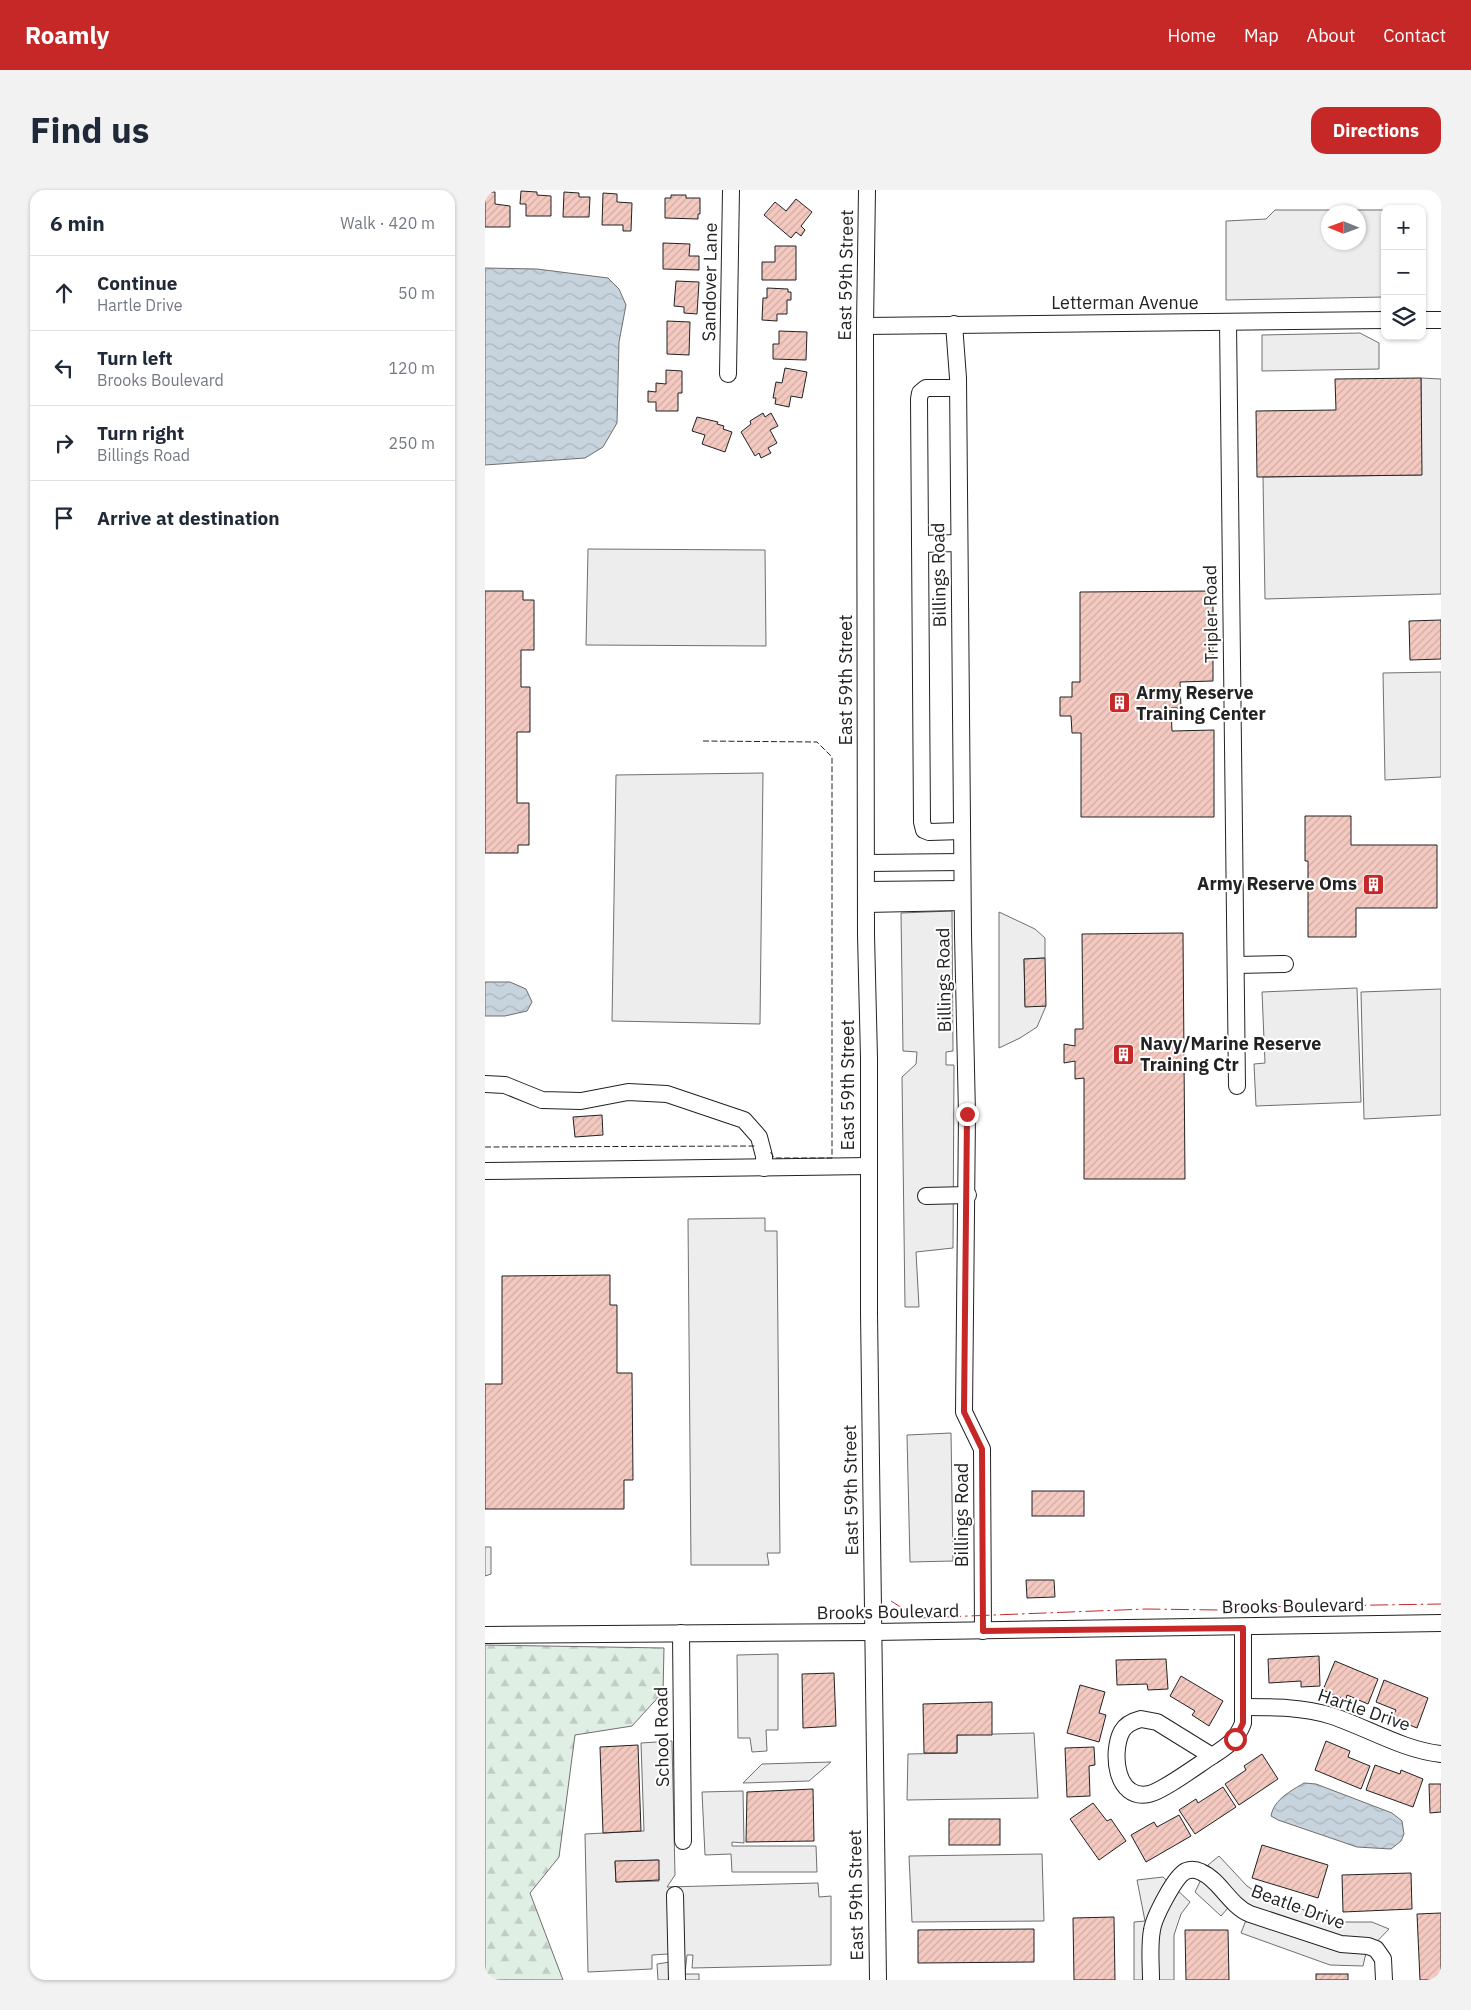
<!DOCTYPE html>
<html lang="en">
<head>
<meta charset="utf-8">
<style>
	body { margin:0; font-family:"IBM Plex Sans",sans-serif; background:#f2f2f3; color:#1f2937 }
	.controls { position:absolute; right:15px; top:15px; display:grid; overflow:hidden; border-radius:10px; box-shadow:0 1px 4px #0004 }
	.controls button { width:45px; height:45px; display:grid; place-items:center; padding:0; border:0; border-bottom:1px solid #e0e1e3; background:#fff; color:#1f2937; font:25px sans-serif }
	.compass { position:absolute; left:836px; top:15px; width:45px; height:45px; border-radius:50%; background:#fff; box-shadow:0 1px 4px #0004; rotate:271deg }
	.stop { position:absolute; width:15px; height:15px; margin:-11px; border:4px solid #c62828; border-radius:50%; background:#fff }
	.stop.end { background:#c62828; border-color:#fff; box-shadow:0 1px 5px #0008 }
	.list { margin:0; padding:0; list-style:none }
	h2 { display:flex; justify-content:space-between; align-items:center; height:65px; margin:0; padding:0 20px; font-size:21px }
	h2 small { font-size:16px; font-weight:400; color:#747a83 }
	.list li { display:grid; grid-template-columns:32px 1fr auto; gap:15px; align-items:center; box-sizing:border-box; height:75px; padding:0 20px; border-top:1px solid #e0e1e3 }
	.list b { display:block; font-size:19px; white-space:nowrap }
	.list p { margin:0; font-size:16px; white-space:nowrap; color:#747a83 }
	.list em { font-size:16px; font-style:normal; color:#747a83 }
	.icon { flex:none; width:28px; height:28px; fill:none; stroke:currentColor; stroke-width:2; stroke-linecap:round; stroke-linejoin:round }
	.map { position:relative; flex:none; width:956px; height:1790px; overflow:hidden; border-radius:15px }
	header { display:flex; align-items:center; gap:30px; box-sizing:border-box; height:70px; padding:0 25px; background:#c62828; color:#fff }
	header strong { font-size:24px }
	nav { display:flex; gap:28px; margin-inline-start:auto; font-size:18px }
	.intro { display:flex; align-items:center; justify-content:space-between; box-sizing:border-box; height:120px; padding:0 30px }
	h1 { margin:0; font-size:35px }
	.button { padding:12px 22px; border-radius:15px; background:#c62828; color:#fff; font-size:18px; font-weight:700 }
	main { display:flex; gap:30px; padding:0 30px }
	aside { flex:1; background:#fff; border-radius:15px; box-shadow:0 1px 4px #0004 }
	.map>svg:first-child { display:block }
</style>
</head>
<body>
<header>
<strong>Roamly</strong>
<nav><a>Home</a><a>Map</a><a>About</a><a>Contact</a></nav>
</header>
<div class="intro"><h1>Find us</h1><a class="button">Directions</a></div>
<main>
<aside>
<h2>6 min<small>Walk · 420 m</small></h2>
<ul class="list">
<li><svg class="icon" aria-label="ahead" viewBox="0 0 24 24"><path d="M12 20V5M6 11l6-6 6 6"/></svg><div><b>Continue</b><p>Hartle Drive</p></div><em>50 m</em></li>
<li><svg class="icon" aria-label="left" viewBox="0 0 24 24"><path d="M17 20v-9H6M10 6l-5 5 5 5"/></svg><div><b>Turn left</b><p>Brooks Boulevard</p></div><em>120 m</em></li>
<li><svg class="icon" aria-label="right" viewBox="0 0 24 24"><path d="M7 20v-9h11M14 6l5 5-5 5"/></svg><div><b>Turn right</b><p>Billings Road</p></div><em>250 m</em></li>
<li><svg class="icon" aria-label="arrive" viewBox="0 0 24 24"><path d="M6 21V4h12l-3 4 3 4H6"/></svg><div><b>Arrive at destination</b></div></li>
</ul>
</aside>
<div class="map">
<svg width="956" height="1790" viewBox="0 0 956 1790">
	<defs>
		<pattern id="forest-firs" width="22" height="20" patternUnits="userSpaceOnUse" patternTransform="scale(1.25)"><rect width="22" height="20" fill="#e0efe3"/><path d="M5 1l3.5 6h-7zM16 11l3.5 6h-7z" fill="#c0cdc2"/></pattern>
		<pattern id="water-waves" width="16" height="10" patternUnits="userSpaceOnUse" patternTransform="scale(1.25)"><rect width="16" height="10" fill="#c7d3dd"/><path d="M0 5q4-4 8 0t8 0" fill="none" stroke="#abb5bd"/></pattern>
		<pattern id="building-hatch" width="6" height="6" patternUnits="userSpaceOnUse" patternTransform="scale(1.25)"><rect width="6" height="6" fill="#f3c9c0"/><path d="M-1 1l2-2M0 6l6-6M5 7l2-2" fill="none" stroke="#d0aca5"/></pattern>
	</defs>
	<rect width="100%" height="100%" fill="#fff"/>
	<!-- forest -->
	<path fill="url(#forest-firs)" stroke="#6f6f6f" d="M0,1455l179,3 -1,44 -31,34 -57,9 -16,122 -29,36 33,87h-78z"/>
	<!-- parking -->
	<g fill="#ededed" stroke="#6f6f6f" fill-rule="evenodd">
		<path d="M790,20h110v87l-159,3v-79l40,-2zM844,22h30v30h-30z"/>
		<path d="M875,143l19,10v26l-117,2v-36z"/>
		<path d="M936,188l20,1v215l-176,5 -2,-122 158,-2z"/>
		<path d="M103,359l177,1 1,96 -180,-1z"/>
		<path d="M956,482v105l-56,3 -2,-107z"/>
		<path d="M278,583l-3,251 -148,-3 4,-246z"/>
		<path d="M467,721l1,140 -7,1v13h8l-1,183 -37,4 3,55h-14l-3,-230 14,-13 1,-12 -14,-1 -2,-138z"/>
		<path d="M514,722l36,17 10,9v20l-21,1 1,47h21l-9,21 -17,11 -21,10z"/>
		<path d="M872,798l4,114 -105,4 -2,-42 11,-1 -3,-71z"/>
		<path d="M956,799v126l-77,4 -3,-127z"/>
		<path d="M280,1028v13h12l3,322h-13l2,12h-78l-3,-346z"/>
		<path d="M466,1243l2,128 -43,1 -3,-127z"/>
		<path d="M0,1357h6v27l-6,2z"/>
		<path d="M293,1464v76h-12l1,21 -15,1 -2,-14h-12l-1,-83z"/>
		<path d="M549,1543l4,65 -131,2 1,-46 49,-1v-18z"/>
		<path d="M187,1551l3,134 -8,12 151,-4 1,14 12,-1v69l-139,3 1,-13h-6l-2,19h14v6h-41l-1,-16 13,-2 1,-7 -3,-1 -16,1v14l-64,3 -3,-138 59,-3 -3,-88zM173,1670l1,21 -43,1 -1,-20z"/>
		<path d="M346,1572l-22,19 -66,2 19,-19z"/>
		<path d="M258,1601l1,52 -12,-1v4h84l1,26h-85l-1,-18 -26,1 -3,-63z"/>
		<path d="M557,1664l2,67 -132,1 -3,-66z"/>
		<path d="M734,1666l28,30 15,10 78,26h32l17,7 -23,24 -3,13 -33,-1 -89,-32 5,-13 -18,-12 -7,8 -26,-24 13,-27z"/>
		<path d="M678,1687l27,25 -9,12 -7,21v45h-40v-58l11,-1 -8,-41z"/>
	</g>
	<!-- water -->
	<g fill="url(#water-waves)" stroke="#6f6f6f">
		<path d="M0,78l52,1 71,9 11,11 7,16 -7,37 -2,81 -14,24 -18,11 -100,7z"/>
		<path d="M0,792h25l16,7 6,13 -5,9 -22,5h-20z"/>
		<path d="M819,1593l12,1 76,29 10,8 2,13 -3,7 -10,8 -34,-2 -79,-27 -7,-4c3,-17 20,-25 33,-33z"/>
	</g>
	<!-- building -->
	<g fill="url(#building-hatch)" stroke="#222">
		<path d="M36,1l16,1v3l14,1v20h-25v-12h-6z"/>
		<path d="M0,2h10v12l15,2v21h-25z"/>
		<path d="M79,2l15,1v4h11l-1,20h-26z"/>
		<path d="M118,3l14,1v8l15,1 -1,28h-8v-6h-21z"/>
		<path d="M186,5h15v3h14v16h-2v5l-33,-1v-20h6z"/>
		<path d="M311,9l16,13 -11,14 4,4 -4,6 -5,-4 -5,6 -27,-23 11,-13 11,9z"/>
		<path d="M178,53l27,1 -1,12h10v14l-36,-1z"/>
		<path d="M290,56h21v34h-34v-18h13z"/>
		<path d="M191,91l23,1 -2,32 -13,-1v-6l-10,-1z"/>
		<path d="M282,98l21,1v3h3v8h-4v14h-10v7l-15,-1 1,-22h4z"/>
		<path d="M182,131l23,1 -1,33 -22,-1z"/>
		<path d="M294,141l28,1 -1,28 -33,-1v-15h6z"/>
		<path d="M300,178l22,4 -5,26 -11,-2 -2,11 -14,-3 1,-6h-3l3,-16 6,1z"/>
		<path d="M181,180l16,1v22h-4v18h-22v-9h-8v-11l8,1v-9l10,1z"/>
		<path d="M936,188l1,97 -165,2 -1,-66 80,-1 -1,-31z"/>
		<path d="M278,223l2,4 6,-4 7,13 -8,4 7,13 -9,5 3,5 -10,5 -2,-5 -4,3 -14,-24 10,-8 -1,-3z"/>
		<path d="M212,227l21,5 -1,2 7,2 -1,3 9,3 -7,20 -23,-8 3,-9 -13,-4z"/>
		<path d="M0,401h38v9h11v50h-13v37h9v45h-13v71h12v42h-11v8h-33z"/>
		<path d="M728,401v90l-33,1 1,26h-10l1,23 42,-1v87h-133v-84h-9l-1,-17h-11v-19h12v-15h8v-90z"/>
		<path d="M956,430v39l-31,1 -1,-39z"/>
		<path d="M820,626h46v29h86v63h-81v29h-48v-76h-3z"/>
		<path d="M698,743l2,246h-101v-101l-9,1v-18l-11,2v-19l11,2v-17h8l-1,-95z"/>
		<path d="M560,768l1,48 -21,1 -1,-48z"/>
		<path d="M117,925l1,20 -28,2 -2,-20z"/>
		<path d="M125,1085v30h7v68h15l1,107h-9v29h-139v-125h17v-108z"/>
		<rect x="547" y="1301" width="52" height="25"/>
		<path d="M541,1390h28l1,17 -28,1z"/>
		<path d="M834,1466l1,30 -19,1v-6l-32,2 -1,-24z"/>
		<path d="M681,1469l2,30 -20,1 -1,-6 -30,1 -1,-25z"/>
		<path d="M850,1471l43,18 -10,25 -21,-9 -1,5 -23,-10z"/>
		<path d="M349,1483l2,53 -33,2 -1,-54z"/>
		<path d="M696,1486l42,25 -14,25 -17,-11 3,-4 -25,-15z"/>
		<path d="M899,1490l44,18 -11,30 -25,-10 4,-8 -20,-8z"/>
		<path d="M595,1495l25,7 -6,21 7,2 -7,27 -32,-9z"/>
		<path d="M507,1512v33h-35v18h-33l-1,-49z"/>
		<path d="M841,1551l24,10 -2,6 22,9 -9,23 -46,-19z"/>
		<path d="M153,1555l3,86 -38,2 -3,-86z"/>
		<path d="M609,1557l1,18 -6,1 1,30 -23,1 -2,-49z"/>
		<path d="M777,1564l16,25 -39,26 -14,-21 21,-14 -2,-4z"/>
		<path d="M890,1575l25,9 1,-4 22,9 -10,28 -47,-17z"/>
		<path d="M944,1594h12v28l-11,1z"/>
		<path d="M738,1597l13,20 -41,27 -16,-24 17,-11 2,4z"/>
		<path d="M328,1599l1,52 -68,1 1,-50z"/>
		<path d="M608,1613l14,18 4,-2 15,22 -27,19 -29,-41z"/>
		<path d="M694,1625l12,21 -45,26 -15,-27 23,-13 3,5z"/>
		<rect x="464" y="1629" width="51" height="26"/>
		<path d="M777,1655l66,20 -10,33 -66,-20z"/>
		<path d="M174,1670v20l-43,2 -1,-21z"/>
		<path d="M926,1683l1,36 -69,3 -1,-37z"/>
		<path d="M956,1723v67h-21l-3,-66z"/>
		<path d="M629,1727l1,63h-41l-1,-62z"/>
		<path d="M549,1739v33l-116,1v-33z"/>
		<path d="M700,1740h43l1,50h-43z"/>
		<rect x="831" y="1784" width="32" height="6"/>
	</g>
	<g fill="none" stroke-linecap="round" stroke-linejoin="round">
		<defs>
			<g id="minor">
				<path d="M382,0l-2,136 1,609 3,123v255l9,667"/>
				<path d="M937,130h19"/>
				<path d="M743,132l9,764"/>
				<path d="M469,134l4,54 5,556 4,180 -3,298 18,37 1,182"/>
				<path d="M380,136l520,-6"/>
				<path d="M243,184l3,-184"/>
				<path d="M473,198h-32l-6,5 -1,6 3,423 2,8 5,2 33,-1"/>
				<path d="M435,354l39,-1"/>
				<path d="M381,673l96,-1"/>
				<path d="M381,700l96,-1"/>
				<path d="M381,714l96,-2"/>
				<path d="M751,775l49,-1"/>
				<path d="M0,894l20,1 37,15 39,1 47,-9 39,2 77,26 15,17 5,19v12"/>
				<path d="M0,981l383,-5"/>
				<path d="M441,1006l42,-1"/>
				<path d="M196,1443l2,208"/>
				<path d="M0,1445l388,-3 568,-9"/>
				<path d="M759,1517c30,0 59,0 88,9 36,12 71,34 109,38"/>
				<path d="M656,1529l16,3 55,34c-14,9 -49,35 -63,38 -34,7 -38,-43 -27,-63 4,-7 11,-10 19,-12z"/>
				<path d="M727,1566c14,-9 25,-16 31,-33v-95"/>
				<path d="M190,1705l2,85"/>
				<path d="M666,1790c0,-16 -2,-34 1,-50 2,-13 23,-54 34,-59 5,-2 11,-1 15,1 19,8 28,33 49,42l91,30 27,2 8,3 7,10 1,21"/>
			</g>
		</defs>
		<!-- minor casing -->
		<use href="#minor" stroke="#222" stroke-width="18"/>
		<!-- minor -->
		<use href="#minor" stroke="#fff" stroke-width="16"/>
		<!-- fence -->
		<g stroke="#222" stroke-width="1" stroke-dasharray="6 2.5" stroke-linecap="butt">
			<path d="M218,551l114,1 15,15v401h-58l-4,-7"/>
			<path d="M0,957l272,-1"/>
		</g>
		<!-- power -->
		<path stroke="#c62828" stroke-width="1" stroke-dasharray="18 4 2.5 4" stroke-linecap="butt" d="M406,1411l27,17 228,-9 74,1 34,-3 187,-3"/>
	</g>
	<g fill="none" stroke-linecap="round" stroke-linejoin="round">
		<!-- route -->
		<path stroke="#c62828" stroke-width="6" d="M482,924l-3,298 18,37 1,182 260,-3v95l-8,16"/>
	</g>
	<!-- icons -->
	<defs>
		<symbol id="building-square" viewBox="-11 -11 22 22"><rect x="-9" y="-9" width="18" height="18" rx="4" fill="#c62828" stroke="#fff"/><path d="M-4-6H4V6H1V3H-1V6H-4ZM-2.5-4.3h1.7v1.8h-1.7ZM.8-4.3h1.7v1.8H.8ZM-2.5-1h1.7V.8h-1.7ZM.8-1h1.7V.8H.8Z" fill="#fff"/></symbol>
	</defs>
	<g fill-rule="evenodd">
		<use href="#building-square" x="622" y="500" width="25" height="25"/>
		<use href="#building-square" x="876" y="682" width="25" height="25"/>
		<use href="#building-square" x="626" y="852" width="25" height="25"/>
	</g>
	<g text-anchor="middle" stroke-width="4" stroke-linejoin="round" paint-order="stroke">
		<!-- street labels -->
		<g font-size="18" fill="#222" stroke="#fff">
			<text transform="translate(361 85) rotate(-89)" y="6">East 59th Street</text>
			<text transform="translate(225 92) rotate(-89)" y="6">Sandover Lane</text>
			<text x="640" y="119">Letterman Avenue</text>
			<text transform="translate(454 385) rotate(-91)" y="6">Billings Road</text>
			<text transform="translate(726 424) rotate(-91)" y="6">Tripler Road</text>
			<text transform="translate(361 490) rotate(-90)" y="6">East 59th Street</text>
			<text transform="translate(459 790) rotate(-91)" y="6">Billings Road</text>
			<text transform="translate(363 895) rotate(-90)" y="6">East 59th Street</text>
			<text transform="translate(366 1300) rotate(-91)" y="6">East 59th Street</text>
			<text transform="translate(477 1325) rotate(-90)" y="6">Billings Road</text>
			<text transform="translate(808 1416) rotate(-1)" y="6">Brooks Boulevard</text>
			<text transform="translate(403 1422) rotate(-1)" y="6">Brooks Boulevard</text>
			<text transform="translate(879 1520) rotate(19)" y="6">Hartle Drive</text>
			<text transform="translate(177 1547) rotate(-91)" y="6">School Road</text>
			<text transform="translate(371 1705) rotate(-91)" y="6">East 59th Street</text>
			<text transform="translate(813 1717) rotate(20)" y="6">Beatle Drive</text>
		</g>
		<!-- poi labels -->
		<g font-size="18" font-weight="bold" fill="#222" stroke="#fff" text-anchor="start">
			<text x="651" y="509">Army Reserve<tspan x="651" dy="21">Training Center</tspan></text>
			<text x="872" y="700" text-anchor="end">Army Reserve Oms</text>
			<text x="655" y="860">Navy/Marine Reserve<tspan x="655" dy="21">Training Ctr</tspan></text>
		</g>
	</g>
</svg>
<div class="controls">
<button>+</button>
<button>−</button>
<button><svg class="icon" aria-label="layers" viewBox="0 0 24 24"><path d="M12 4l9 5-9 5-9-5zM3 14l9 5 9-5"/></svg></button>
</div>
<svg class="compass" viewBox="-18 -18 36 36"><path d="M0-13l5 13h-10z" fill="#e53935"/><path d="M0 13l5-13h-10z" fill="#747a83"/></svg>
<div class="stop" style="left:750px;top:1549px"></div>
<div class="stop end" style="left:482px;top:924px"></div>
</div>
</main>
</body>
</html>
